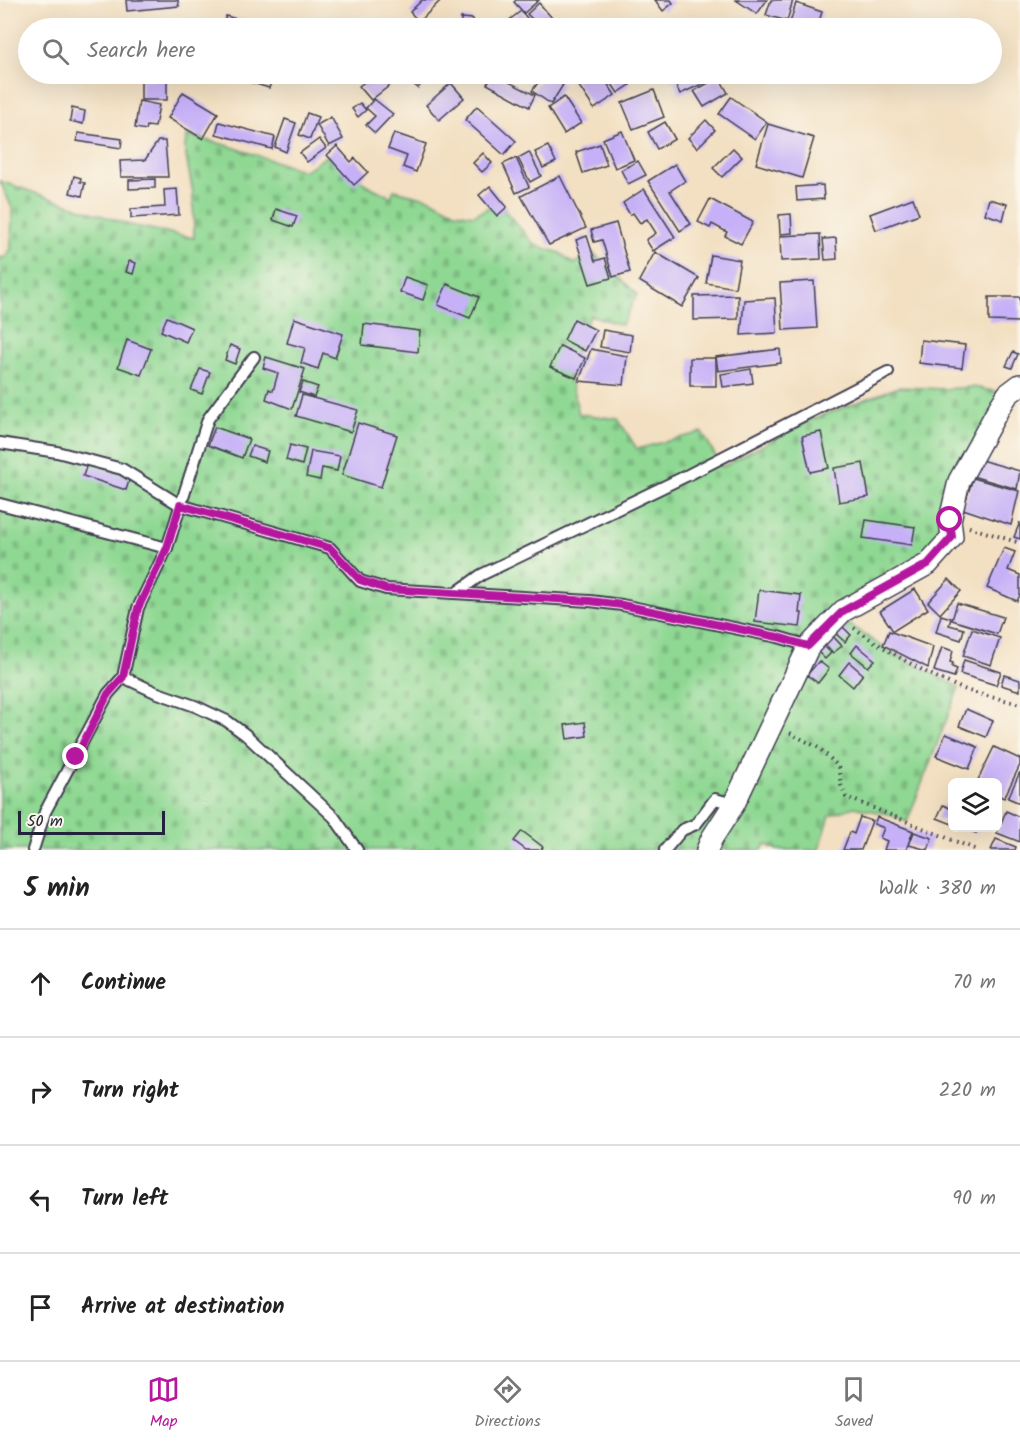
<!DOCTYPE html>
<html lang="en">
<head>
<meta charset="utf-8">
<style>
	body { margin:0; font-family:Kalam,sans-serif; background:#f2f2f2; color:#222 }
	.controls { position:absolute; right:18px; bottom:18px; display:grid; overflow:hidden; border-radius:9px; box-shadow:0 6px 24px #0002 }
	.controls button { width:54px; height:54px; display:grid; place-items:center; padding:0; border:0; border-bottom:2px solid #e0e0e0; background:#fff; color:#222; font:30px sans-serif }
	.scale { position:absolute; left:18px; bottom:15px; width:147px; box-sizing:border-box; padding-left:6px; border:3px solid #22223b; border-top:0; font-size:16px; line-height:21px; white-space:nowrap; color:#22223b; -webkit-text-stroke:4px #fbf7ec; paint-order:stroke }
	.stop { position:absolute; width:18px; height:18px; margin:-14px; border:4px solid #b5179e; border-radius:50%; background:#fff }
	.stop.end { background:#b5179e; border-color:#fff; box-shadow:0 2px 6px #0008 }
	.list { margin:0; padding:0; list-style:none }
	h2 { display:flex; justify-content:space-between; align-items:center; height:78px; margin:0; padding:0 24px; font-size:26px }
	h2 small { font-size:20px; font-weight:400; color:#767676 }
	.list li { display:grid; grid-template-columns:39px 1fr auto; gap:18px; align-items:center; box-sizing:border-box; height:108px; padding:0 24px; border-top:2px solid #e0e0e0 }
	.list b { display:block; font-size:22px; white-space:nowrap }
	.list em { font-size:20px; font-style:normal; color:#767676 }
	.icon { flex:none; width:33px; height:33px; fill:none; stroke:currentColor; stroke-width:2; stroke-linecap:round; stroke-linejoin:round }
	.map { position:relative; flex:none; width:1020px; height:850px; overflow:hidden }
	.search { position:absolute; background:#fff; box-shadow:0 6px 24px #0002; left:18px; right:18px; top:18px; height:66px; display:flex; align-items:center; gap:15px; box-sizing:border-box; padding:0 21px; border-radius:33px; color:#767676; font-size:22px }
	.sheet { height:510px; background:#fff }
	nav { display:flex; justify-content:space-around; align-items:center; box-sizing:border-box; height:84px; border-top:2px solid #e0e0e0; background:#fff; font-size:16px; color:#767676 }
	nav a { display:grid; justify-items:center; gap:3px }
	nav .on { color:#b5179e }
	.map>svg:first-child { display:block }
</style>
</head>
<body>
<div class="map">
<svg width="1020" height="850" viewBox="0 0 1020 850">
	<defs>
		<pattern id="cemetery-stones" width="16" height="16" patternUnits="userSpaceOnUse" patternTransform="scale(1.5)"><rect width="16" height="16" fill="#8fd893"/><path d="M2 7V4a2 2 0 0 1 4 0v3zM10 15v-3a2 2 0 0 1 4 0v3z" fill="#7bb980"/></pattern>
	</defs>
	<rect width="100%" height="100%" fill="#fbf7ec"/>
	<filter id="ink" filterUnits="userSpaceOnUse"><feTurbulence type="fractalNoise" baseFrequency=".0167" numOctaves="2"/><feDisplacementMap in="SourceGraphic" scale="12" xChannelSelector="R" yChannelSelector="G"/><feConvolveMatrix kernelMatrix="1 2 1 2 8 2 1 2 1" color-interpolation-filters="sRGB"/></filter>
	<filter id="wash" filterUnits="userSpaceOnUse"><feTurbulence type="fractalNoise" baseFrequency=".008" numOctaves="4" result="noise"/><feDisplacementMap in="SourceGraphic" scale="24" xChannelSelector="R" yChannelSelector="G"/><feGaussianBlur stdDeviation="1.35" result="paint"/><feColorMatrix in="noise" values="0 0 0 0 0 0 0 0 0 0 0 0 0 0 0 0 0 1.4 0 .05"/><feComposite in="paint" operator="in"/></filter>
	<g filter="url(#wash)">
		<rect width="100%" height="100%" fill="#f3e0c2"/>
		<!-- cemetery -->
		<path fill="url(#cemetery-stones)" stroke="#587d67" stroke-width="1.5" d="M186,135l40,10 78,26 23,-15 40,29 24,12 3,-7 37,9 24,13 19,3 24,-12 37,42 25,8 14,11 19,-11 44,41 -15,31 -32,-10 -22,56 11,43 39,5 19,30 65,-17 20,35 86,-46 90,-34 46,2 29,-2 35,7 -49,87 -7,56 -114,80 49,33 72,37 -52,135 -19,-8 -34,-7 -24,8 -11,35h-42l-12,-6 -3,6h-762v-593l5,1 6,-9 1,-41 -12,-27 130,44 64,13 -1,-45 -8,-43z"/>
		<g id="blocks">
			<!-- building -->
			<g fill="#c6b0f7">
				<path d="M126,0h52l1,6 -52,5z"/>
				<path d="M422,0h19l-22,22 -9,-10z"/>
				<path d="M516,0h23l-15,13 -10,-11z"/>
				<path d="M655,0h16l2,3 -10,8z"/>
				<path d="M736,0h31l-10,14z"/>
				<path d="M771,0h22l-6,21 -21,-6z"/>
				<path d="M539,3l13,15 -11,10 -14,-14z"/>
				<path d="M796,3l26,9 -5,16h-10l-17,-5z"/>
				<path d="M521,11l11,13 -6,4h-12l-6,-7z"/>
				<path d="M226,16l21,6 -2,6h-23z"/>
				<path d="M461,18l12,1v8l-12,-1z"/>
				<path d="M223,74h39l11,3 -4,11z"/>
				<path d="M347,74h12l-7,6z"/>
				<path d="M375,74h10l8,9 -22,17 -12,-14z"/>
				<path d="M412,74h18l-12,14 -11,-9z"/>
				<path d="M493,74l42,21 -6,12 -42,-23z"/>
				<path d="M544,74l19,11 -12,19 -19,-13z"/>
				<path d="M577,74h24l14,21 -21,14 -21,-32z"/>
				<path d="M615,74h7l8,11 -12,8 -10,-15z"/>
				<path d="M667,74h19l-15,7z"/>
				<path d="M689,74h19l3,6 -31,14 -6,-13z"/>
				<path d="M719,77l9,16 -24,14 -10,-16z"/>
				<rect x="141" y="79" width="26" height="21"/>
				<path d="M451,83l13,15 -25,22 -13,-15z"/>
				<path d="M654,90l10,27 -31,12 -11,-26z"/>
				<path d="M183,92l35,21 -15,26 -35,-21z"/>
				<path d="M564,97l17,26 -17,11 -16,-26z"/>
				<path d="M731,97l36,25 -12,17 -36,-25z"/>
				<path d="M374,99l19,15 -18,19 -9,-8 9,-9 -9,-8z"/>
				<path d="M139,101l20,4 -4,22 -8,-1 -1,4 -11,-2z"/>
				<path d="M360,103l6,7 -8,7 -6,-8z"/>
				<path d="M477,106l39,35 -12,14 -39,-35z"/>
				<path d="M72,108l13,3 -2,13 -13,-3z"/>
				<path d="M307,113l11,4 -8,22 -11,-4z"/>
				<path d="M331,117l12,22 -14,7 -12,-21z"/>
				<path d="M285,119l11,4 -10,29 -11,-5z"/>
				<path d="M706,120l9,10 -18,18 -9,-10z"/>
				<path d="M219,122l56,15 -3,12 -56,-15z"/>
				<path d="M665,122l10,17 -18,10 -9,-17z"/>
				<path d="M768,124l46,14 -12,40 -46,-14z"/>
				<path d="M622,131l12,29 -19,8 -12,-29z"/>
				<path d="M78,133l44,6 -1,9 -44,-7z"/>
				<path d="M394,133l32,11 -10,28 -13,-5 4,-11 -19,-7z"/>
				<path d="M319,139l7,9 -19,14 -7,-9z"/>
				<path d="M158,141h7l3,36h-47l-1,-16 25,-1z"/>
				<path d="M600,144l7,21 -24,8 -7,-21z"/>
				<path d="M337,146l14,16 4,-4 13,14 -14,13 -27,-30z"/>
				<path d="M548,146l8,16 -13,6 -8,-16z"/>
				<path d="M733,148l9,9 -20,20 -9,-9z"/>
				<path d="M529,152l12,24 -11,6 -12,-24z"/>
				<path d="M483,153l9,10 -10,9 -9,-9z"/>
				<path d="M516,158l13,29 -13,6 -13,-29z"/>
				<path d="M638,161l8,14 -18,9 -7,-14z"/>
				<path d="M675,164l10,17 -15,10 21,33 -11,7 -32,-50z"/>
				<path d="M74,176l7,2 -1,4 5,1 -3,13 -12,-3z"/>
				<path d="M560,176l26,52 -37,17 -28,-49z"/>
				<path d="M155,179v9l-26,1v-9z"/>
				<path d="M823,185l1,14 -27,2 -1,-14z"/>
				<path d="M490,186l17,21 -10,9 -18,-21z"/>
				<path d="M177,189l2,26 -48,3v-9l34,-2 -1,-17z"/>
				<path d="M644,189l31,48 -22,14 -7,-11 10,-7 -9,-14 -7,4 -7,-10 -3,2 -7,-12z"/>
				<path d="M913,198l6,16 -43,16 -6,-16z"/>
				<path d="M710,199l43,23 -12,22 -16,-8 2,-4 -15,-8 -2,4 -12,-6z"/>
				<path d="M989,199l18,5 -4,16 -18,-6z"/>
				<path d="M276,209l21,7 -4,11 -20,-7z"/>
				<path d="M791,214l1,19 -12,1 -1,-19z"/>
				<path d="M616,223l14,49 -17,5 -11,-37 -8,2 -3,-12z"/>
				<path d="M820,234l1,25 -40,2 -1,-25z"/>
				<path d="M587,236l8,25 10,-3 6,20 -21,6 -14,-44z"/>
				<path d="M836,238l1,21 -12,1 -2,-21z"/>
				<path d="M655,252l44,26 -17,29 -43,-26z"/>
				<path d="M711,255l29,5 -5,28 -29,-5z"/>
				<path d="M129,261l7,2 -3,11 -7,-2z"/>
				<path d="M405,277l23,8 -5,15 -23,-8z"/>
				<path d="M814,281l3,47 -34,2 -3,-47z"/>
				<path d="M447,284l32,13 -9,21 -32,-13z"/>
				<path d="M738,295v24l-44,1v-24z"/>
				<path d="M989,297h31v25l-31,-1z"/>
				<path d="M775,298l2,35 -36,2 3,-35z"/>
				<path d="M167,317l25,11 -6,14 -25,-11z"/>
				<path d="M294,318l49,16 -8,24 -12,-5 -5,16 -17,-6 4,-15 -18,-5z"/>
				<path d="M574,319l22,11 -11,21 -21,-11z"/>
				<path d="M364,324l56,7 -2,21 -56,-7z"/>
				<path d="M603,330l29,5 -2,17 -30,-5z"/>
				<path d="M127,340l24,9 -10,26 -23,-8z"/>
				<path d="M921,340l44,5 -3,23 -43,-5z"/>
				<path d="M230,345l10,4 -5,15 -10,-4z"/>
				<path d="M560,346l25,12 -9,20 -26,-11z"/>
				<path d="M591,349l36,7 -3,29 -45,-4z"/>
				<path d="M780,349l1,14 -63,8 -2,-14z"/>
				<path d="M1013,352l5,2 -6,14 -6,-2z"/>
				<path d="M266,357l39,12 -13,40 -26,-10 3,-10 4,2 5,-18 -15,-5z"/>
				<rect x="690" y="358" width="26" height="28"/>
				<path d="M200,369l10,3 -8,22 -11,-4z"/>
				<path d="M751,369l2,14 -30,4 -2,-13z"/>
				<path d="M303,382l15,5 -4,10 -15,-5z"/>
				<path d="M302,395l56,15 -7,22 -55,-16z"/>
				<path d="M358,423l39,12 -16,52 -39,-12z"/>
				<path d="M215,427l34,12 -7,19 -34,-13z"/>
				<path d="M821,432l8,36 -19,4 -8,-36z"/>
				<path d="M290,445l16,4 -4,16 -16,-5z"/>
				<path d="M252,446l16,5 -3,11 -17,-6z"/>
				<path d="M311,451l29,5 -3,15 -15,-3 -2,12 -14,-3z"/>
				<path d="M977,459l43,12 -3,18 -45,-13z"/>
				<path d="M863,463l6,34 -30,5 -5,-34z"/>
				<path d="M87,464l43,14 -4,12 -43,-14z"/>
				<path d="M973,478l46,13 -8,34 -48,-16z"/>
				<path d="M866,520l49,7 -3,18 -49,-7z"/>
				<path d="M1020,522v17l-6,-2z"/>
				<path d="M1004,548l11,4 -7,18 12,5v20l-3,6 -30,-13z"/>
				<path d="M949,579l12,12 -21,23 -12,-12z"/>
				<path d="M915,589l13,20 -35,22 -13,-20z"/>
				<path d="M759,590l42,5 -2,18h3l-2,14 -45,-5z"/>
				<path d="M957,603l46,14 -6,17 -45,-14z"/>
				<path d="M941,615l10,3 -2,7 15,4 -3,11 -25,-8z"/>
				<path d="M842,626l9,9 -6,7 -10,-9z"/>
				<path d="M972,629l28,9 -9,27 -28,-9z"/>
				<path d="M889,631l44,16 -5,21 -45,-23z"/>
				<path d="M830,633l12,13 -9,7 -11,-13z"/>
				<path d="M823,645l8,8 -6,6 -8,-8z"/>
				<path d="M857,645l18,15 -7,7 -17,-14z"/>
				<path d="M942,647l11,4 -3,11 3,1 -1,4 5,2 -3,8 -20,-6z"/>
				<path d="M964,660l37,12 -5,13 -36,-11z"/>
				<path d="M819,661l10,8 -11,14 -11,-8z"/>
				<path d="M849,662l14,12 -10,13 -14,-12z"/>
				<path d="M1004,675l16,5v11l-19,-6z"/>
				<path d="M966,709l27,12 -7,16 -27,-11z"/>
				<path d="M585,722l2,14 -20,3 -2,-14z"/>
				<path d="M946,734l32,13 -9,22 -33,-13z"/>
				<path d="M994,747l26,12v6l-16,33 -6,-3v-13h-21z"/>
				<path d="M1020,772v31l-12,-5z"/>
				<path d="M943,805l9,4v15l-15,-6z"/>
				<path d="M1006,811l14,6v25l-23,-9z"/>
				<path d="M860,817l12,4 -11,29h-18l7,-18 4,2z"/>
				<path d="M877,817l36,14 -7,19h-22l3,-9 -7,-3 4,-10 -10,-4z"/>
				<path d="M963,828h15l-2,5z"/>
				<path d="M522,831l21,16 -2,3h-15l-12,-9z"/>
				<path d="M914,832l18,6 -4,12 -19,-5z"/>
				<path d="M996,839l20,8 -1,3h-24z"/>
			</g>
		</g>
	</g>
	<g filter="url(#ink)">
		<use href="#blocks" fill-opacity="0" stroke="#413e4f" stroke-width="1.5"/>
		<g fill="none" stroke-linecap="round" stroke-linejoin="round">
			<defs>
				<g id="service">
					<path d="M0,443l57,9 65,17 58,36 150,43 30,33 26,8 204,12 32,4 156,32 31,9"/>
					<path d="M0,504l167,44"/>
					<path d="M456,593l25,-18 207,-100 200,-103"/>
					<path d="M123,677l32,15 40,14 32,15 19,14 88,82 23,33"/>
					<path d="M33,850l12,-38 63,-118 15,-17 15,-69 29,-60 41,-129 46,-62"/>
					<path d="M665,850l17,-20 14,-6 19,-25 19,5"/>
				</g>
				<path id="minor" d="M707,850l5,-12 22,-34 75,-158 34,-35 85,-47 24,-27 -2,-17 9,-39 40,-73 9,-14 12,-9"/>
			</defs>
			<!-- service casing -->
			<use href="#service" stroke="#413e4f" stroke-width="14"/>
			<!-- minor casing -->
			<use href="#minor" stroke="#413e4f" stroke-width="24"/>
			<!-- path -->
			<g stroke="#413e4f" stroke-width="4" stroke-dasharray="1.5 4.5" stroke-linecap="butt">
				<path d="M969,527l51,16"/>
				<path d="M854,628c32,22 66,43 102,58 20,9 43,12 64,18"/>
				<path d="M790,733l29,15 19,18 3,19 5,12 131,53"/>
			</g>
			<!-- service -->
			<use href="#service" stroke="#fff" stroke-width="10"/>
			<!-- minor -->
			<use href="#minor" stroke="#fff" stroke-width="21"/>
		</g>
	</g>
	<g fill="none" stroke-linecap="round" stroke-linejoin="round" filter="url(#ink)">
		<!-- route -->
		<path stroke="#b5179e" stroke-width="8" d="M76,757l32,-63 15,-17 15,-69 29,-60 13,-43 150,43 30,32 26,9 204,12 32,4 156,32 30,9 35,-35 85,-47 24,-27 -2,-17"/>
	</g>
</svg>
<div class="controls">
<button><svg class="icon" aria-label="layers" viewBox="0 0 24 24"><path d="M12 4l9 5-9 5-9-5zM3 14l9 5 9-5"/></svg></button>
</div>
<div class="scale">50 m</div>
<div class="stop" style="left:950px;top:520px"></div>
<div class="stop end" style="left:76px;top:757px"></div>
<div class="search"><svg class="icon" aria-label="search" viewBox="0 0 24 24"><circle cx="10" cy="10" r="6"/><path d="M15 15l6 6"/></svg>Search here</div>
</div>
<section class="sheet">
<h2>5 min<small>Walk · 380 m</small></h2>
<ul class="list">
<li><svg class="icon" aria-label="ahead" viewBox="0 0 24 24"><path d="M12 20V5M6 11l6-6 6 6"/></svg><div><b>Continue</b></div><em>70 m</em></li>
<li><svg class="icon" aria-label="right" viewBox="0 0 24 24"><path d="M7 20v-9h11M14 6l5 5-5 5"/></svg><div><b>Turn right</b></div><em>220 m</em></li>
<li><svg class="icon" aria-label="left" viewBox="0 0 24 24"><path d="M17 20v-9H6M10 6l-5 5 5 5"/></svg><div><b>Turn left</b></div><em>90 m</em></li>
<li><svg class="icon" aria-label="arrive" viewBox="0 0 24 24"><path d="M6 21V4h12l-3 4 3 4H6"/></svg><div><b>Arrive at destination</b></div></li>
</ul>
</section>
<nav>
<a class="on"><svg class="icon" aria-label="map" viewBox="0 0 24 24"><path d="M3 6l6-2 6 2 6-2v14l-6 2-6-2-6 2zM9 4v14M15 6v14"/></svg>Map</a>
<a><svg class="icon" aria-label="directions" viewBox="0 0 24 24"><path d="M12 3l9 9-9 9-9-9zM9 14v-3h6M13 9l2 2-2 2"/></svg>Directions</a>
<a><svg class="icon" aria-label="saved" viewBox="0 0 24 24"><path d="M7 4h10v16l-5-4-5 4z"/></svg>Saved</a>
</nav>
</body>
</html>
